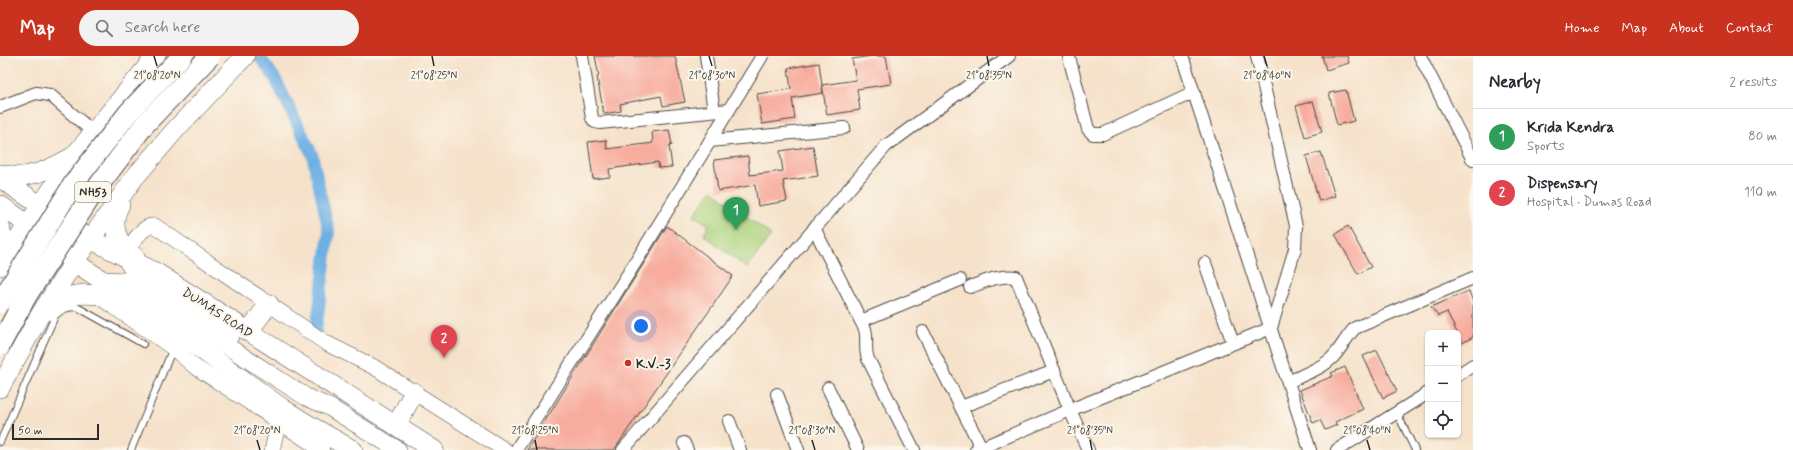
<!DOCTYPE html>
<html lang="en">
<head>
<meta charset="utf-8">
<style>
	body { margin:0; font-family:Mynerve,sans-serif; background:#f2f2f3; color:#2b2b33 }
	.controls { position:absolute; right:12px; bottom:12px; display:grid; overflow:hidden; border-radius:6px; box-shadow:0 1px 3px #0004 }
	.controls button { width:36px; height:36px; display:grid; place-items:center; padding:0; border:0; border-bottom:1px solid #e1e1e2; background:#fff; color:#2b2b33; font:20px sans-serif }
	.scale { position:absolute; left:12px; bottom:10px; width:87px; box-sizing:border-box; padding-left:4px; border:2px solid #2b2b2b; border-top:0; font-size:11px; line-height:14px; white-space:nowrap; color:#2b2b2b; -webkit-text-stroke:3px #fbf7ec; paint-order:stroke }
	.you { position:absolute; left:641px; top:270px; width:14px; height:14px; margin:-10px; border:3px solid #fff; border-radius:50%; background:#1a73e8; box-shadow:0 0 0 6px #1a73e833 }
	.badge { display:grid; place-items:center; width:26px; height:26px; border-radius:50%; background:#c8321e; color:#fff; font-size:13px; font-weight:700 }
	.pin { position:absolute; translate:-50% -33px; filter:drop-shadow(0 1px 2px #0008) }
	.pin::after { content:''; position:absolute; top:21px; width:14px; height:12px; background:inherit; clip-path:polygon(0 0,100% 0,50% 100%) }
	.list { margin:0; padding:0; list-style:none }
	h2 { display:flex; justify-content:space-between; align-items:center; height:52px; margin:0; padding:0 16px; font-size:17px }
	h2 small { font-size:13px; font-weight:400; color:#7c7c81 }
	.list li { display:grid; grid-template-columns:26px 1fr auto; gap:12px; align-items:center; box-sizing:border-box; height:56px; padding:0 16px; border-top:1px solid #e1e1e2 }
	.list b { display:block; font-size:15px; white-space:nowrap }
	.list p { margin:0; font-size:13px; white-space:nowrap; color:#7c7c81 }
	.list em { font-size:13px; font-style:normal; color:#7c7c81 }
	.icon { flex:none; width:22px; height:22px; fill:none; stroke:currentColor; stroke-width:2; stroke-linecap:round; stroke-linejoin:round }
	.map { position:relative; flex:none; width:1473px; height:394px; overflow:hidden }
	header { display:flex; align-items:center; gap:24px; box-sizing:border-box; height:56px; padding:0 20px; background:#c8321e; color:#fff }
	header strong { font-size:19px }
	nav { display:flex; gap:22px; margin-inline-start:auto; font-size:14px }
	.search { width:280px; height:36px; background:#f2f2f3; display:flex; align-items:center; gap:10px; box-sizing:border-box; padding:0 14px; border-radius:22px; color:#7c7c81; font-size:15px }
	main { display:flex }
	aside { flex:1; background:#fff }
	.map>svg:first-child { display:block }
</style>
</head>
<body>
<header>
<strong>Map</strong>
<div class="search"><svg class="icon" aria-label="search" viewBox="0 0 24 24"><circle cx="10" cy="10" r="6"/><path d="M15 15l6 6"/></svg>Search here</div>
<nav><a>Home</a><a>Map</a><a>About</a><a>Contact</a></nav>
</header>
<main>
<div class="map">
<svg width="1473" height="394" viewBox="0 0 1473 394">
	<rect width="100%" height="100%" fill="#fbf7ec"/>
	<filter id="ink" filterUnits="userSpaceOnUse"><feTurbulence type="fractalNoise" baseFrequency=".025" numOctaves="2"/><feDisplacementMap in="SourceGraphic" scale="8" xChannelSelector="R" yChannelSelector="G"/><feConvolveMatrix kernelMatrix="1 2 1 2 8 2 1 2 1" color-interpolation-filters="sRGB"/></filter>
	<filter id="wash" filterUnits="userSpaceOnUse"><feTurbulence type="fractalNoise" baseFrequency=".012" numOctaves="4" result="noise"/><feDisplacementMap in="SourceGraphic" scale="16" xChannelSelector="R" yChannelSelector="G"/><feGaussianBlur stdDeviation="0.9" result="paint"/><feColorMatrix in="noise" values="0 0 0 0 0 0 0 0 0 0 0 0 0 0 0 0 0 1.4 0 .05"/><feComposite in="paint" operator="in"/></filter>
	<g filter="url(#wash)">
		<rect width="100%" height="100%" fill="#f6e2ca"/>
		<!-- green -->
		<path fill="#aad27c" stroke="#6a7e54" d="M712,134l59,45 -24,33 -43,-33 5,-10 -15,-10z"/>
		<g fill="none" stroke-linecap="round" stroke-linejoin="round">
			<!-- canal -->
			<path stroke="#6eb0e3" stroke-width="12" d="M259,0l16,22 37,76 17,78 -13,99"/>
		</g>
		<g id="blocks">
			<!-- building -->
			<g fill="#f7ac9d">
				<path d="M595,0h80l10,46 -22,4 -2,-10 -41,8 1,7 -17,3 -7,-37 2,-1z"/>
				<path d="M872,0h14l5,28 -34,5 3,21 -33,5 -5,-30 34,-5 -4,-21z"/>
				<path d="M1322,0h25l2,7 -23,7z"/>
				<path d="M819,7l4,30 -31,5 3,21 -33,5 -5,-30 34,-5 -3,-21z"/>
				<path d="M1346,34l8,31 -17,4 -8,-32z"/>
				<path d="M1313,45l9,31 -17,5 -9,-31z"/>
				<path d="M669,74l3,15 -3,1 3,21 -13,1 -1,-6 -49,7 1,8 -17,2 -5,-37 18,-2 1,9 46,-6 -1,-11z"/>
				<path d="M813,90l5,30 -35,5 4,20 -29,5 -3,-21 -37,6 -4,-31 34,-4 2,19 33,-4 -3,-20z"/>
				<path d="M1321,96l14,44 -16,5 -13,-45z"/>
				<path d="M667,170l66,50 -119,174h-87z"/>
				<path d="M1348,170l23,41 -13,7 -23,-40z"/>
				<path d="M1469,235l4,11v35l-11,6 -15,-31 -9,4 -7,-9z"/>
				<path d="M1377,294l20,41 -14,7 -20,-42z"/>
				<path d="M1345,311l18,42 -28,13 2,3 -12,5 -5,-10 -7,3 -13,-33 33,-14 -2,-3z"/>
			</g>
		</g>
	</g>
	<g filter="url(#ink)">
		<use href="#blocks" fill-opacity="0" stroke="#494643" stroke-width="1"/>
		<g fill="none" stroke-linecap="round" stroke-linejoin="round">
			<defs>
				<g id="service">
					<path d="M1397,357l18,37"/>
					<path d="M0,386l55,-126c7,-7 12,-9 22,-9l66,37"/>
					<path d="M131,394l42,-102"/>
				</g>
				<g id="minor">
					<path d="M582,0l10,62 3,4 5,1 129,-13"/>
					<path d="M706,0l8,55"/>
					<path d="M1182,0l128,394"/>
					<path d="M1420,0l53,104"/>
					<path d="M1069,1l19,72 5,5h10l91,-42"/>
					<path d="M0,51l36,-14 14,2 43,37"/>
					<path d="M710,85l134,-13"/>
					<path d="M814,172l51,101c3,10 -1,19 3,30l46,91"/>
					<path d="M1205,207l28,80"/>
					<path d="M970,231c16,-6 29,-12 46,-10l54,133 18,40"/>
					<path d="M861,265l99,-41"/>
					<path d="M923,276l58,115"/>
					<path d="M1458,319l15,-10"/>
					<path d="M1288,326c14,-7 33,-13 44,-24 9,-9 14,-21 23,-30l118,-50"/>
					<path d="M828,332l30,62"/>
					<path d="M777,338l21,56"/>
					<path d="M961,351l93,-36"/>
					<path d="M729,365l11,29"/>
					<path d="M684,387l3,7"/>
					<path d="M516,394l121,-190 125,-204"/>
					<path d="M623,394l263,-304 123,-90"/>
					<path d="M976,394l94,-40 201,-82 24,-79 1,-23 -39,-170"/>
					<path d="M1337,394l91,-57"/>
				</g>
				<g id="tertiary">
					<path d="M126,195c8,-9 17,-27 29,-25l171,117 48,24 131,83"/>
					<path d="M97,239l76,53 21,18 128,84"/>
					<path d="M272,394l7,-29"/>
				</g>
				<g id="secondary">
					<path d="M127,205l6,9 98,65"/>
					<path d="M102,224l24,1 180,116 23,10 69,43"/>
				</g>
				<g id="primary">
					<path d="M0,118c27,7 49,-4 72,-17"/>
					<path d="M0,122l90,61 67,34 277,177"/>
					<path d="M0,149l27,19 47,38 59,38 149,108 27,17 44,25"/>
					<path d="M120,149c-11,20 -3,39 15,52"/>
					<path d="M0,169l3,18 -3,16"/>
					<path d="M0,210l74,-110 82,-100"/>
					<path d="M46,255c4,-4 8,-8 12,-10 20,-12 47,-5 68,-2"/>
					<path d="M248,276l21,-28"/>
					<path d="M0,332l40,-73 34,-53 61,-85 42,-49 68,-72"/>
					<path d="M396,370l18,-34"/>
				</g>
			</defs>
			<!-- service casing -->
			<use href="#service" stroke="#494643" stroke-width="8"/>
			<!-- minor casing -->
			<use href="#minor" stroke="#494643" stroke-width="14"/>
			<!-- tertiary casing -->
			<use href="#tertiary" stroke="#494643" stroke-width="16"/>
			<!-- secondary casing -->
			<use href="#secondary" stroke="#494643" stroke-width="18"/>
			<!-- primary casing -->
			<use href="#primary" stroke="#494643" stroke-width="20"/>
			<!-- service -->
			<use href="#service" stroke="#fff" stroke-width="6"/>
			<!-- minor -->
			<use href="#minor" stroke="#fff" stroke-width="12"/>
			<!-- tertiary -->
			<use href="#tertiary" stroke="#fff" stroke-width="15"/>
			<!-- secondary -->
			<use href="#secondary" stroke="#fff" stroke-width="17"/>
			<!-- primary -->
			<use href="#primary" stroke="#fff" stroke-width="19"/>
			<defs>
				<g id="trunk-bridge">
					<path d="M0,247l74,-120 55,-71 53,-56"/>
					<path d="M0,289l27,-50 66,-102 52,-69 65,-68"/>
				</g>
			</defs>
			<!-- trunk-bridge casing -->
			<use href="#trunk-bridge" stroke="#494643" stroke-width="22" stroke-linecap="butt"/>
			<!-- trunk-bridge -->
			<use href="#trunk-bridge" stroke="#fff" stroke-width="20"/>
		</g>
	</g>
	<!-- ticks -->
	<path fill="none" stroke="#2b2b2b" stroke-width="1.5" d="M154,0l3,10M432,0l2,10M709,0l3,10M987,0l2,10M1264,0l3,10M257,384l3,10M535,384l2,10M812,384l3,10M1090,384l2,10M1367,384l3,10"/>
	<!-- markers -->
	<circle fill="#c8321e" stroke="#fbf7ec" stroke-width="1.5" cx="628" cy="307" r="4"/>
	<g text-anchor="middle" stroke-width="4" stroke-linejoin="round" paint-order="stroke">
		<!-- shield labels -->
		<rect fill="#fbf7ec" stroke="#696865" stroke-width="1" x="75" y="126" width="36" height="20" rx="3"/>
		<g font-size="12" font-weight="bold" fill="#2b2b2b">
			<text x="93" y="140">NH53</text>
		</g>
		<!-- street labels -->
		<g font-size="13" fill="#2b2b2b" stroke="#fbf7ec">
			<text transform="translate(218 256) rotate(33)" y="5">DUMAS ROAD</text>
		</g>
		<!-- poi labels -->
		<g font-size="13" font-weight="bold" fill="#2b2b2b" stroke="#fbf7ec" text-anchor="start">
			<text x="636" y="312">K.V.-3</text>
		</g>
	</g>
	<g font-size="10" text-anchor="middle" fill="#2b2b2b" stroke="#fbf7ec" stroke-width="4" stroke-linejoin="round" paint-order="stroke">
		<text x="157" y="23">21°08'20"N</text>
		<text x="434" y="23">21°08'25"N</text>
		<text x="712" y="23">21°08'30"N</text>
		<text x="989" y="23">21°08'35"N</text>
		<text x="1267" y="23">21°08'40"N</text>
		<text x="257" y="378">21°08'20"N</text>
		<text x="535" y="378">21°08'25"N</text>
		<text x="812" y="378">21°08'30"N</text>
		<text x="1090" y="378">21°08'35"N</text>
		<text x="1367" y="378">21°08'40"N</text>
	</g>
</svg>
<div class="controls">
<button>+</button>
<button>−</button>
<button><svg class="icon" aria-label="locate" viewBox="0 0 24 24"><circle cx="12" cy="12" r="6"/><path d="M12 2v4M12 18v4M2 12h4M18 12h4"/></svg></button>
</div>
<div class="scale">50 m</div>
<div class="you"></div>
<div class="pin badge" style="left:736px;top:174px;background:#2e9e5b">1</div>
<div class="pin badge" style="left:444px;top:302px;background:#e0444e">2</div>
</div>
<aside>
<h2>Nearby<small>2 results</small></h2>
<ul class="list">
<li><span class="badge" style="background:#2e9e5b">1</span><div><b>Krida Kendra</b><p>Sports</p></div><em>80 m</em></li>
<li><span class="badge" style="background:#e0444e">2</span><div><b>Dispensary</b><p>Hospital · Dumas Road</p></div><em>110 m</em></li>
</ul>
</aside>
</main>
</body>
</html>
